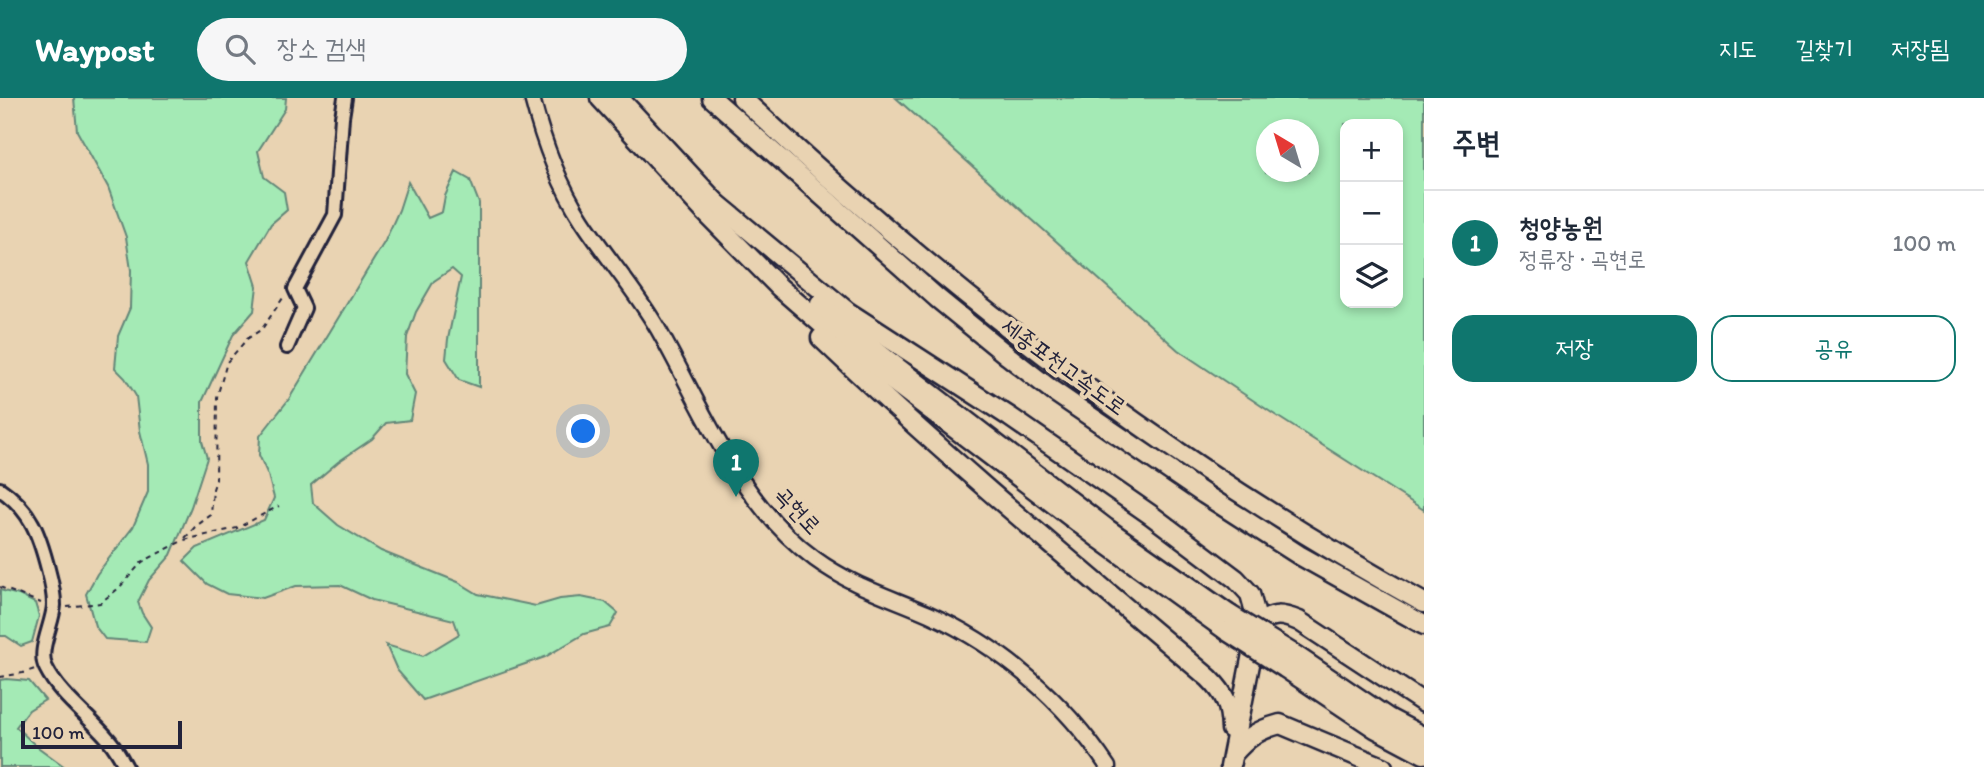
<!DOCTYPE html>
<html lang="ko">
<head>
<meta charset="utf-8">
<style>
	body { margin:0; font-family:Itim,"Poor Story",sans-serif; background:#f6f6f7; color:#1f2937 }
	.controls { position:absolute; right:21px; top:21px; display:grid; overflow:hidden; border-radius:14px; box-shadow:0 4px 10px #0003 }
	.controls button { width:63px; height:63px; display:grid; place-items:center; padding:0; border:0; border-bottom:2px solid #e0e1e3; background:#fff; color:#1f2937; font:35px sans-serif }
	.compass { position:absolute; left:1256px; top:21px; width:63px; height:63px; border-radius:50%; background:#fff; box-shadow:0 4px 10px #0003; rotate:322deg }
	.scale { position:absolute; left:21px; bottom:18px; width:161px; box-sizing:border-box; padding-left:7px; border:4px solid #22223b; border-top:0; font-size:19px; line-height:24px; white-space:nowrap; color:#22223b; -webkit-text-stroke:5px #e9d3b2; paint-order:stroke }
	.you { position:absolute; left:584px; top:334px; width:24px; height:24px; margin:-18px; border:5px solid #fff; border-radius:50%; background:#1a73e8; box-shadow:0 0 0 10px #1a73e833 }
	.badge { display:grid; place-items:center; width:46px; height:46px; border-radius:50%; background:#0f766e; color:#fff; font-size:23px; font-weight:700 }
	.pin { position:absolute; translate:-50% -58px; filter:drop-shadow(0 2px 4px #0008) }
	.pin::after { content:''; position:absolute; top:37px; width:24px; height:21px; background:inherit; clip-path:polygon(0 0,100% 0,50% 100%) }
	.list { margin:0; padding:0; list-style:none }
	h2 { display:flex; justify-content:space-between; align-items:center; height:91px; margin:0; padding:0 28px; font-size:30px }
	h2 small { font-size:23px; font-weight:400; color:#747a83 }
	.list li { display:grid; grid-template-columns:46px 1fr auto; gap:21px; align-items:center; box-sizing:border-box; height:105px; padding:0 28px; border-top:2px solid #e0e1e3 }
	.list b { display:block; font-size:26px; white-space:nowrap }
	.list p { margin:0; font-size:23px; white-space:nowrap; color:#747a83 }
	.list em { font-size:23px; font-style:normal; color:#747a83 }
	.actions { display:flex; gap:14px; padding:21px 28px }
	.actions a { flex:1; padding:16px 0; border:2px solid #0f766e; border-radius:21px; text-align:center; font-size:24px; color:#0f766e }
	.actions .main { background:#0f766e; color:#fff }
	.icon { flex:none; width:38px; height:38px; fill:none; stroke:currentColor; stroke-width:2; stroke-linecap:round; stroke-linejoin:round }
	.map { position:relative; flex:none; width:1424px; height:669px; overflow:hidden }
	header { display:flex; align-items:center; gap:42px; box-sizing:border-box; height:98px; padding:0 35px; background:#0f766e; color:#fff }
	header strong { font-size:33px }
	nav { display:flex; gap:38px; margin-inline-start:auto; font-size:24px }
	.search { width:490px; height:63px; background:#f6f6f7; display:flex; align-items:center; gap:18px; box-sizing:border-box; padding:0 24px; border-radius:38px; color:#747a83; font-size:26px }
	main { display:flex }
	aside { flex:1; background:#fff }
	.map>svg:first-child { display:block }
</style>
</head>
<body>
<header>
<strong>Waypost</strong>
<div class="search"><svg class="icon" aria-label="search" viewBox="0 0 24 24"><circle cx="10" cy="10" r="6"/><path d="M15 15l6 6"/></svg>장소 검색</div>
<nav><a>지도</a><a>길찾기</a><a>저장됨</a></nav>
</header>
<main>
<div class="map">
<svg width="1424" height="669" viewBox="0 0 1424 669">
	<rect width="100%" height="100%" fill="#e9d3b2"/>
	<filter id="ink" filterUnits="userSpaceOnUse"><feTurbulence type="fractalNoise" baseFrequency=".0143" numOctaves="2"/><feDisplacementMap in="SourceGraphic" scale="14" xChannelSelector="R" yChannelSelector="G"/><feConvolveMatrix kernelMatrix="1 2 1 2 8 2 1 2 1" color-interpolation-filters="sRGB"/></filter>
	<g filter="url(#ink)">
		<!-- green -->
		<g fill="#a4eab5" stroke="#638678" stroke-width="2" fill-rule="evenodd">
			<path d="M74,0h212l-1,11 -27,42 6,26 20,15 3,18 -16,14 -22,37 8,25 -3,25 -21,24 -31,67v39l5,17 -16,49 -20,48 -22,25 -11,22 4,11 9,14 -5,15 -41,-3 -10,-13 -9,-32 11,-20 36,-47 15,-35v-28l-8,-33 -4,-35 -11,-18 -10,-10 3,-32 12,-28 1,-38 -5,-33 -18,-50 -31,-56z"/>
			<path d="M896,0h528v412l-152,-97 -94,-63zM1398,26v179h-53v-179zM1266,32h42v42h-42z"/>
			<path d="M456,74l14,8 9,23v184l-20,-7 -13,-21 2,-20 13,-62 -9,-8 -18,12 -18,31 -9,25 -2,37 10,20 -5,26 -24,3 -14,16 -34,23 -27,23 2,18 25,22 43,26 77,31 20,12 58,12 24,-7 21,-2 24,5 13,11 -8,14 -26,7 -39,23 -122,43 -26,-30 -11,-25 37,11 36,-22 -5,-14 -82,-20 -32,-15 -44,1 -33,12 -36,-4 -20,-10 -23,-23 13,-13 67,-28 10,-22 -6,-23 -9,-20 1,-19 29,-37 96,-158 14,-31 9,-28 20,36 14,-6 3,-16z"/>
			<path d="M0,492l19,5 16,8 4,13 -7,26 -11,4 -15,-10h-6z"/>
			<path d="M6,581l23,2 16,19 -16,10 -13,17 19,18 30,22h-65v-87z"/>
		</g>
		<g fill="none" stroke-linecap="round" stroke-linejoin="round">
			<defs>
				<g id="minor">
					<path d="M287,249l17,-39 -9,-19 40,-74 7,-98 3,-19"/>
					<path d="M0,391c31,21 39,45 48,80 3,11 6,24 6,36 -1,19 -17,46 -8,63 14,28 43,48 63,72 7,8 12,18 17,27"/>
				</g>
				<path id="major" d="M532,0c11,43 26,85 50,122 24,37 54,71 76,109 45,79 80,174 157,230 37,27 73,37 114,55 73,33 135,87 179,153"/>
				<g id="highway">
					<path d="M600,0l103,112 76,77 69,60 253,193 126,91"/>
					<path d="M619,0l103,111"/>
					<path d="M712,0l225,200 71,58 45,35 151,103 95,61 125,70"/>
					<path d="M742,0c206,195 433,368 682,505"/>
					<path d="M714,103l134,111 162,105 141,98 85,64 14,15 8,29 -28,144"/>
					<path d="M820,206l35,31 251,193 124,87"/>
					<path d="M821,240c124,119 257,229 388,340 17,17 21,27 22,51"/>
					<path d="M1258,525c17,-10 23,-9 41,-2l125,82"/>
					<path d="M1295,557l93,63 36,19"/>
					<path d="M1285,570l90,60 49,26"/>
					<path d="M1233,656c15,-17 25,-24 47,-30l103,43"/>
				</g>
			</defs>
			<!-- minor casing -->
			<use href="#minor" stroke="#22223b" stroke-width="18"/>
			<!-- major casing -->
			<use href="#major" stroke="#22223b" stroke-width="19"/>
			<!-- highway casing -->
			<use href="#highway" stroke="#22223b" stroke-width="23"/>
			<!-- path -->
			<g stroke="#22223b" stroke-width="2" stroke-dasharray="5 5" stroke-linecap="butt">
				<path d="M185,440l10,-11 16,-12 2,-26 3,-9 1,-83 10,-35 20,-23 15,-10 23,-34"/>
				<path d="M0,489l41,16"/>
				<path d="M67,509l33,-4 19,-15 23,-26 42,-22 53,-12 42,-22"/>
				<path d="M0,579l23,-4 12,-4"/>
			</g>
			<!-- minor -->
			<use href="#minor" stroke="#e9d3b2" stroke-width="12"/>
			<!-- major -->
			<use href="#major" stroke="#e9d3b2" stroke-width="14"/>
			<!-- highway -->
			<use href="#highway" stroke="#e9d3b2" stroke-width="18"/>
			<defs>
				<g id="highway-bridge">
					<path d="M1230,517l65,40"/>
					<path d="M1227,533l58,37"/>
				</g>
			</defs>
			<!-- highway-bridge casing -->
			<use href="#highway-bridge" stroke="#22223b" stroke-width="23" stroke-linecap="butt"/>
			<!-- highway-bridge -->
			<use href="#highway-bridge" stroke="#e9d3b2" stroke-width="18"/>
		</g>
	</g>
	<g text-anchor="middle" stroke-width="7" stroke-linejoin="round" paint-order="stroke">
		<!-- street labels -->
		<g font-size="23" fill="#22223b" stroke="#e9d3b2">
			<text transform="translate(1064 268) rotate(36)" y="8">세종포천고속도로</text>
			<text transform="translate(798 412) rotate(47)" y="8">곡현로</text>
		</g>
	</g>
</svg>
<div class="controls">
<button>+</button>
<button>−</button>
<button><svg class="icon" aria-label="layers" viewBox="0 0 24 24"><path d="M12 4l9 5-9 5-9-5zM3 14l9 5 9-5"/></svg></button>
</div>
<svg class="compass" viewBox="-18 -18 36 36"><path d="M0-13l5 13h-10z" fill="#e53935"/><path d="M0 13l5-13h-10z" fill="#747a83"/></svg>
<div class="scale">100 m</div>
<div class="you"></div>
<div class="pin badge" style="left:736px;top:399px">1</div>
</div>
<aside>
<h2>주변<small></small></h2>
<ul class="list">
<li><span class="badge">1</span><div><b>청양농원</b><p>정류장 · 곡현로</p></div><em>100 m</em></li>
</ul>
<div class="actions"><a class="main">저장</a><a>공유</a></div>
</aside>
</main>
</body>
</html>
